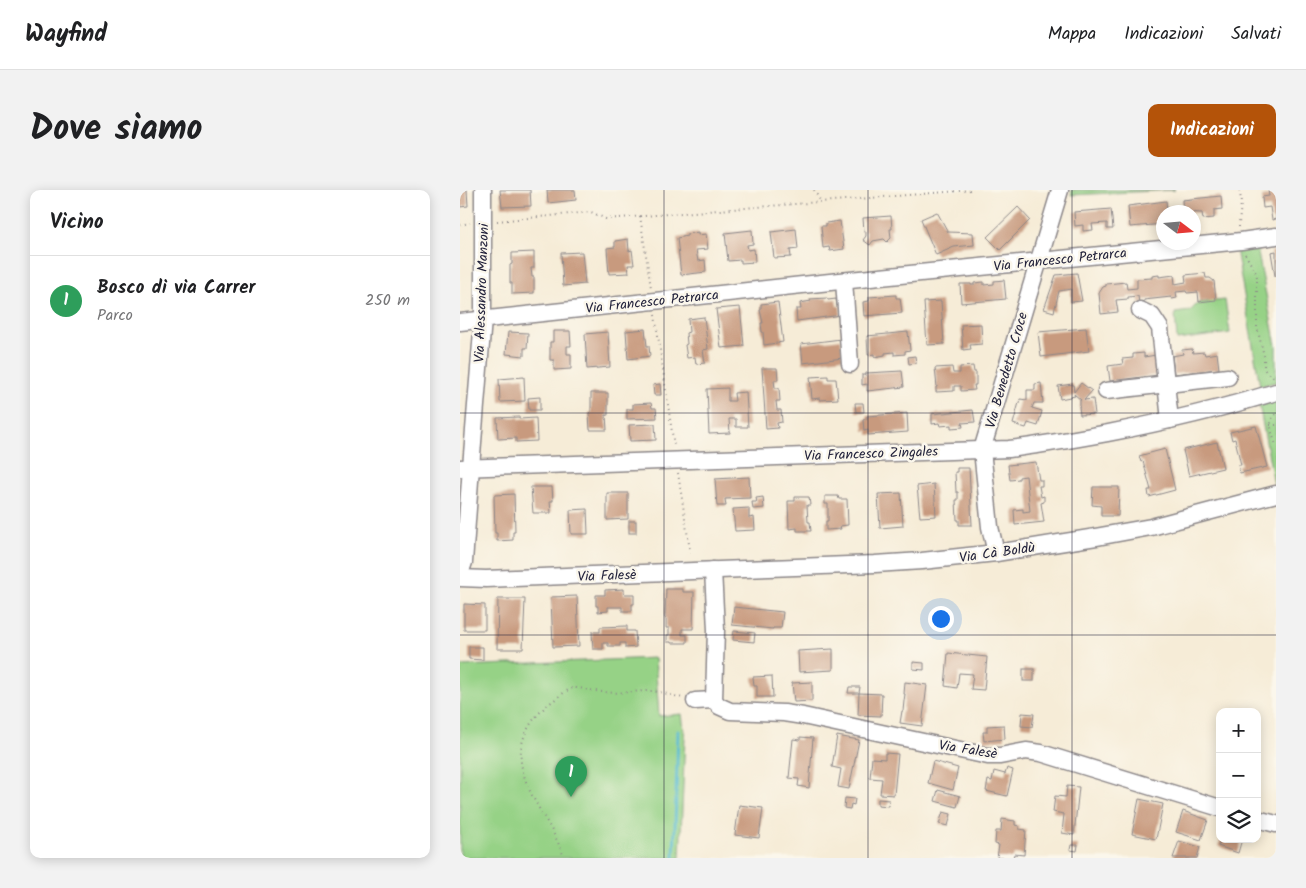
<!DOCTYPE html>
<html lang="it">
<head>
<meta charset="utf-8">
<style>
	body { margin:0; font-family:Kalam,sans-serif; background:#f2f2f2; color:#202124 }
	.controls { position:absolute; right:15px; bottom:15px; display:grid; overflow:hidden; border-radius:10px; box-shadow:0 2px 12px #0003 }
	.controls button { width:45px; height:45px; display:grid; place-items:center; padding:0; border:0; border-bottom:1px solid #e0e0e0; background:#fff; color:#202124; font:25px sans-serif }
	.compass { position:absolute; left:696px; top:15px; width:45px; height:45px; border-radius:50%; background:#fff; box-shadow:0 2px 12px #0003; rotate:106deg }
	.you { position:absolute; left:480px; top:428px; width:18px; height:18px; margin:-12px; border:4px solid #fff; border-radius:50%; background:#1a73e8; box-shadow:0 0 0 8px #1a73e833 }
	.badge { display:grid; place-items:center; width:32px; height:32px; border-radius:50%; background:#b45309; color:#fff; font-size:16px; font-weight:700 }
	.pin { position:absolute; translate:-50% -41px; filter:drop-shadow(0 1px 2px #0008) }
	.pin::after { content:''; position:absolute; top:26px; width:18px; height:15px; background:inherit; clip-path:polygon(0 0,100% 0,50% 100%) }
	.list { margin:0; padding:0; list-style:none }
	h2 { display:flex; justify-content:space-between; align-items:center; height:65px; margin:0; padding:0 20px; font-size:21px }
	h2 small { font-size:16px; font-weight:400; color:#757577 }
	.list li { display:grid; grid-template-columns:32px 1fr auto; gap:15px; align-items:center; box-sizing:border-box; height:90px; padding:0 20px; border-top:1px solid #e0e0e0 }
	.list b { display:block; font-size:19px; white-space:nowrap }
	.list p { margin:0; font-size:16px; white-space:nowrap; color:#757577 }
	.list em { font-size:16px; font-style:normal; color:#757577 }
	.icon { flex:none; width:28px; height:28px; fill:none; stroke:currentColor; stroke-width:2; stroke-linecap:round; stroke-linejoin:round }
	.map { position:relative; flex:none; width:816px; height:668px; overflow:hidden; border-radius:10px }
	header { display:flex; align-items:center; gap:30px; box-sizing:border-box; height:70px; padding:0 25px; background:#fff; border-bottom:1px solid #e0e0e0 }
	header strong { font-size:24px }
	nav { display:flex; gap:28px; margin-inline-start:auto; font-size:18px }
	.intro { display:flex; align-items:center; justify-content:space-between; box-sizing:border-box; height:120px; padding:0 30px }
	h1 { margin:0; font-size:35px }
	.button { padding:12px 22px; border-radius:10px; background:#b45309; color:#fff; font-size:18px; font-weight:700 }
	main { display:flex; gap:30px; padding:0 30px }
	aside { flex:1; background:#fff; border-radius:10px; box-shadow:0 2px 12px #0003 }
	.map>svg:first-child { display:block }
</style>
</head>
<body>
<header>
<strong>Wayfind</strong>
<nav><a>Mappa</a><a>Indicazioni</a><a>Salvati</a></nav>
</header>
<div class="intro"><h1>Dove siamo</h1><a class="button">Indicazioni</a></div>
<main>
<aside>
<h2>Vicino<small></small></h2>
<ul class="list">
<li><span class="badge" style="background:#2e9e5b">1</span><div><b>Bosco di via Carrer</b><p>Parco</p></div><em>250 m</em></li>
</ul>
</aside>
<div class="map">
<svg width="816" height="668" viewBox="0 0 816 668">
	<rect width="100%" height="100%" fill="#fbf7ec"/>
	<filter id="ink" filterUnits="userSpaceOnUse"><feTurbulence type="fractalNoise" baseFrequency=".02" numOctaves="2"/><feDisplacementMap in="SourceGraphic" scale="10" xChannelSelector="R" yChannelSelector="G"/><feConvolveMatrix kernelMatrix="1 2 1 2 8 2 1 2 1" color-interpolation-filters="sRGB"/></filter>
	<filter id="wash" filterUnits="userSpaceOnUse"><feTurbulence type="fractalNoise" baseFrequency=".0096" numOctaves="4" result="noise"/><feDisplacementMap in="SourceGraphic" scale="20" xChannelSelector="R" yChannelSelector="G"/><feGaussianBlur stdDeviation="1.12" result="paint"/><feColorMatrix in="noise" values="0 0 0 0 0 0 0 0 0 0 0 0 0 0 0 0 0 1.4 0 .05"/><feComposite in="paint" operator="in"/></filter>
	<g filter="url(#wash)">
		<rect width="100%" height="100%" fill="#f6ecd7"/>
		<!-- green -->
		<g fill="#96d286" stroke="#5c7a60">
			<path d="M612,0h103l-104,5z"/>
			<path d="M797,58l19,98v36l-16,4 -24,-137z"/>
			<path d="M765,110l5,33 -53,7 -2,-27 15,-2 8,-8z"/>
			<path d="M816,210v85h-2l-15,-81z"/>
			<path d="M195,468l4,58 23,-2 3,23 -5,121h-220v-192z"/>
		</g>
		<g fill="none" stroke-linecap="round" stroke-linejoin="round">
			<!-- stream -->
			<path stroke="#50b8ce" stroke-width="3" d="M214,668l4,-127"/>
		</g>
		<g id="blocks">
			<!-- building -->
			<g fill="#c89a7e">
				<path d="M0,0h7l1,16 -8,1z"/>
				<path d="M40,0h30l1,16 -29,1z"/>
				<path d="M87,0h28l1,10 -28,3z"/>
				<path d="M808,0h8v29l-4,1 -2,-13 -7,1 -1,-11 7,-1z"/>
				<path d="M761,6l1,13 -8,1v8l-11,1 -1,-6 -19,-1 -1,-12z"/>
				<path d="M706,11l1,11h-3v12l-34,3 -2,-21z"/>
				<path d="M558,17l12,13 -30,30 -13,-13z"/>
				<path d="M651,19l2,20h-6v-6l-15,1 1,6 -10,1v-6l-8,1 -1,-14z"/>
				<path d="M477,22l11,20 25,1 1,12 -20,2 -18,8 -15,-36z"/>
				<path d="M431,26l1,13h-2l1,9 -4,4 -3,-3 -11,2 -3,4 -7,-5 3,-4v-5l-2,1 -1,-14z"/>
				<path d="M380,31l4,28 -14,2 -1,-4 -6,1 -2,-22h5v-3z"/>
				<path d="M336,39l2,20 -8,1 1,7 -17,1 -3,-26z"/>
				<path d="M292,40l1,14 -6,1 1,5 6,-1 1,13 -14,1v-3l-13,1 -3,-28z"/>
				<path d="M238,42v3l8,-1 2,15 -12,1 2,11 7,-1 1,12 -25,3 -4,-37 10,-2v-2z"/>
				<path d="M168,49l1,12 3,-1 2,15h-6l1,8 -20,1 -2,-26 8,-1v-6z"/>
				<path d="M816,61v25h-1l-4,-24z"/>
				<path d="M74,62v16h-3l1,9h2v16l-22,1v-11h-2v-18l2,-1v-11z"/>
				<path d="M122,62l3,32 -22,2 -2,-33z"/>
				<path d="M617,83l5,28 -11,1v-13l-12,2 -5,21 -10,-3 12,-34z"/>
				<path d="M745,83l1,5h4l4,3 2,19 -17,2 -1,-10 -11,1 -1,-2 -10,1 1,6 -5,1 -1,-2 -27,3v3h-5l-1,-7 -10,1v2l-12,1 2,12 -17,2 -2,-21 4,-6 3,-1v-2l20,-2 1,7 10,-1v-9l15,-1v-2l7,-1v2l15,-2 1,9 11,-2 -1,-7z"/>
				<path d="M544,90l2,19 -45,4 -1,-19h11v1h3v-2l10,-1v3l10,-1v-3z"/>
				<path d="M436,105v3h4l2,15 -38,3 -1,-14 6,-1v-4z"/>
				<path d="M367,108l1,2 8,-1 1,7h3l1,9 -44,6 -1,-12h5l-1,-6 11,-2 -1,-2z"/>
				<path d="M481,111l3,43 -17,1 -3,-43z"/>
				<path d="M318,112l5,40 -19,3 -1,-13h-1l-1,-9h2l-3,-13h1v-6z"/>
				<path d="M280,117l4,39 -23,2 -5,-39z"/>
				<path d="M244,127l4,32 -5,1 2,13 -9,1 -1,-7 -8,1 -2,-13 2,-1 -1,-11 3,-1 -1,-13z"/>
				<path d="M521,134l1,20 -12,1 1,4 -8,1 -2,-25z"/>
				<path d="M626,138l3,23 -48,6 -3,-25z"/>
				<path d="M185,139l2,17h2l1,10 -22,3 -2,-28z"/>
				<path d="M93,141h17l1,15h-4v8h4v15l-17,1v-10h-4v-18h3z"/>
				<path d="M48,142l20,1 -1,15h-3v8l-18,-2z"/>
				<path d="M148,142l2,35 -23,2 -2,-35z"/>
				<path d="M448,142l2,18 -5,1v3l-11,1v-3l-9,1v2l-11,2v-3l-6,1 -1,-19z"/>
				<path d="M381,149l2,19 -40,5 -2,-19z"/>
				<path d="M732,159l1,4 11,-1 1,3 12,-2 2,16 -45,5 -2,-18 11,-2 -1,-4z"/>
				<path d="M684,163v4l12,-2 2,20 -48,6 -2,-15 15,-2 -1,-5 11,-1v-4z"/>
				<path d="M455,166l1,7 -7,1 -1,-7z"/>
				<path d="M513,176l1,6h2v13h-2l1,5 -14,1v-5h-7v5l-18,1v-5h1l-2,-19 17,-1 1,6h7v-6z"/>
				<path d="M302,178h15l1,12h-4l1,8h4l1,13h-4l1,9h4l1,12 -5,1 1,5 -12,1z"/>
				<path d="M442,181l2,16 -37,4v-7l-5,1v-10h4v-2z"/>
				<path d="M368,186v3h8l2,20 -18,1v-2l-8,1 -2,-22z"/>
				<path d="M64,187l1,24 -25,1 -1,-23z"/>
				<path d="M581,193l2,20h-9l-2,5 10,3 -4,15 -10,-3 -2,5 -13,-4 7,-25 7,1v-10h8v-6z"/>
				<path d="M621,193l11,8 -8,9 9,-1 2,15 -15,1 -1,-9h1v-6h1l-7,-6 1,2 -15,3 -2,-13 15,-2 1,8z"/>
				<path d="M200,194l1,11h-7l-1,-10z"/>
				<path d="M268,198v13h7l-1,-8 12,-1 2,35h-12v-8h-7l1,14 -21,1 -2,-45z"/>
				<path d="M131,203h17v22h-2l1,15h-17l-1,-17 2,-1z"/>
				<path d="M80,207v13h-11l-1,-12z"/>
				<path d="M191,213l1,5h4l1,10 -30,1v-10h6v-5z"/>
				<path d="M395,213h8l1,9h-8z"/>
				<path d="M513,220l2,12 -13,1 1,4 -12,1v-3l-11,1 -1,-3 -7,1v-10z"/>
				<path d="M447,223l1,19 -40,3v-5l-4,1 -1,-11 4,-1v-3z"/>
				<path d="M59,227v2l17,-1 1,23 -21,1v-4l-18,1 -1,-21z"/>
				<path d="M195,234l1,16 -26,1 -1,-16z"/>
				<path d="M796,236l11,41 -27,6 -2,-8h3l-6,-26 -3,1 -2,-8z"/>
				<path d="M757,252l6,26 -34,8 -6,-26z"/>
				<path d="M705,259l10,41 -26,7 -1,-7h3l-8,-29 -2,1 -2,-6z"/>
				<path d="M576,272l3,18h3v6h-3l2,11 3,-1v6l-3,1 3,19 -29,3 -1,-15 9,-1v3l7,-1 -4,-35 -7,1v2l-9,1 -2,-15z"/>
				<path d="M497,278h12l3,57h-13v-5h-2l-1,-20h2v-8h-2l-1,-20h2z"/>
				<path d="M289,287l1,21 -25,1 1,7h-9l-2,-27z"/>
				<path d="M474,294l2,32 -16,1 -3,-31z"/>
				<path d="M71,297h21l1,14h-3l1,12h-18z"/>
				<path d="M633,297h26l-1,29h-17v-10l-9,-1z"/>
				<path d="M147,303h21v26l-21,1z"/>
				<path d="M441,303l2,33 -23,2 -2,-34z"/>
				<path d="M54,304l1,38h-2v8l-16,1v-8h-2l-1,-38z"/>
				<path d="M365,306h13l1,3h8l1,26 -8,1 1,3 -15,1v-9h2v-17h-3z"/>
				<path d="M303,307l1,11 -11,1 -1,-7h5l-1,-4z"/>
				<path d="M335,307h14l1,8h-3l1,17h2l1,9h-14v-3l-8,1 -1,-28h7z"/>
				<path d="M289,318v10l5,-1 1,13 -20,1 -2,-22z"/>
				<path d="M127,319l1,25h-17l-1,-24z"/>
				<rect x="169" y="331" width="7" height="12"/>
				<path d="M164,399v5h10v10h-2v7h-10v-4h-14v4l-10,1v-6h-2v-11h9v-5z"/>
				<path d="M206,399h17v3h11l-1,37h-11v6h5v8h-16v-1h-4v-7h2v-7h-3v-9l-1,-1z"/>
				<path d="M117,406l2,50 -26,1 -2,-50z"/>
				<path d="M38,409h27l-2,50h-26z"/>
				<path d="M4,414l21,1v25h-21z"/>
				<path d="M274,417l49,5 -2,16h-8v1l-41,-4z"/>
				<path d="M167,436v5h8l1,16 -11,1v-5h-5v3h-12v-3h-5v6h-10l-1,-17h8v-5z"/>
				<path d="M274,441l21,2 -1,9 -21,-2z"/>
				<path d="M9,457h14v13l-14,-1z"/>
				<path d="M373,459v21l-34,2 -1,-21z"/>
				<path d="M488,463l39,4 -3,33 -13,-1 2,-15 -14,-1 -2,15 -12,-2z"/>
				<path d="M453,472l11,1v7l-11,-1z"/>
				<rect x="563" y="479" width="11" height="12"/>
				<path d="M312,486l1,21h-16v-11h-3l-1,-9z"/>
				<path d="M352,492v19l-18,1 -2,-19z"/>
				<path d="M445,492l22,3 -5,41 -22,-3 2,-12h1l1,-10 1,-7h-1z"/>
				<path d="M389,497h11l-1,6 23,1 -1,22 -23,-1 1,-22h-11z"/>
				<path d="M562,523l12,1 -2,13 -11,-1z"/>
				<path d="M544,535l1,14 -21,2 -1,-9h4v-6z"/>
				<path d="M377,546l22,4 -10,49 -11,-2 3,-18 -9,-2z"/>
				<path d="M340,547l13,1 -4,50 -11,-2 1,-7 -10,-1 4,-39 7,1z"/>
				<path d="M425,563l13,1 -4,41 -14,-1 2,-15 -12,-1 2,-20 13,1z"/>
				<path d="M473,571l25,7 -5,22 -25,-7z"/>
				<path d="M547,578l6,2 -6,26 -21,-5 2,-11 4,1 2,-10 11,3z"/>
				<path d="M607,596l12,1 -5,48 -12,-2 2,-19 -11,-2 2,-16 11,1z"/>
				<path d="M478,600l22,6 -3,11 -22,-6z"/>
				<path d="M385,608l10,1 -1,6 -3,-1 -1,5 -6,-1z"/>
				<path d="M418,609l11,1 -1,6 -10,-1z"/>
				<path d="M679,609l24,5 -7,35 -24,-5z"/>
				<path d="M279,615l24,3 -4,30 -24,-3z"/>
				<path d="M723,621l25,9 -7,20 -25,-8z"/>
				<path d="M483,622l8,2 -3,12 -9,-2z"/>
				<path d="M542,629l13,2v4l4,1v3l7,1 -2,25 -10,-1 -1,4h-16l2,-13 -4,-1 1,-13h5z"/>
				<path d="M761,649h21l-4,14 -20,-7z"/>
				<path d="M719,651l21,6 -3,11h-24z"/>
				<path d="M611,655h7l-1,6 -7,-1z"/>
			</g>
		</g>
	</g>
	<g filter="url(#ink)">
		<use href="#blocks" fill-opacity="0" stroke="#8c8789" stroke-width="1"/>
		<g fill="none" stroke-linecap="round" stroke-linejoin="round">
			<defs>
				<g id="minor">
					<path d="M384,91l6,83"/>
					<path d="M680,120l12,6 8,12 10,92"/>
					<path d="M0,132l370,-40 411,-41 35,-5"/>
					<path d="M646,201l122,-14"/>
					<path d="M0,278l549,-19c33,-4 66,-10 99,-16 57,-11 112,-24 168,-41"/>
					<path d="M536,363l-6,-26 -8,-77 78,-260"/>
					<path d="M253,380l3,60 -2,70 5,6 11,5 54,2 19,3 185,40h12l26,-5 15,2 179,55"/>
					<path d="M0,384l4,-12 7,-95 12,-148v-129"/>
					<path d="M0,388l26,1 389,-15 47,-3 74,-8 100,-16 55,-10 125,-33"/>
					<path d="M235,511l19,-1"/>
					<path d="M797,629l19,5"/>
				</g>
			</defs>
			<!-- minor casing -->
			<use href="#minor" stroke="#8c8789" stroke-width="19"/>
			<!-- path -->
			<g stroke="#8c8789" stroke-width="2" stroke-dasharray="1 4" stroke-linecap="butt">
				<path d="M354,0l7,12"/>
				<path d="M180,26l11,72"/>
				<path d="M37,31l94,-9 15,7 365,-29"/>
				<path d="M0,35l10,-2"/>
				<path d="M779,37c0,-12 4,-25 0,-37"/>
				<path d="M785,64l10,17 2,6v50l7,29v12l2,4 10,7"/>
				<path d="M195,125l19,131"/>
				<path d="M816,224c-10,8 -3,21 0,31"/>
				<path d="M810,235h6"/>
				<path d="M218,283l13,84"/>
				<path d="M104,668c-9,-30 -33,-55 -41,-86 -9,-31 9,-57 34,-74 4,-3 11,-9 16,-10 7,-1 23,4 31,4 15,2 30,-1 45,-1 11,0 24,5 34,7"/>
			</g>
			<!-- minor -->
			<use href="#minor" stroke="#fff" stroke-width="16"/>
		</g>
	</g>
	<!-- grid -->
	<path fill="none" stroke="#22223b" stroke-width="1" stroke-opacity="0.55" d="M204,0v668M408,0v668M612,0v668M0,223h816M0,445h816"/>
	<g text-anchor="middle" stroke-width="5" stroke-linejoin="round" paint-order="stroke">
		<!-- street labels -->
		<g font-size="14" fill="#22223b" stroke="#fbf7ec">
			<text transform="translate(600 69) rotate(-6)" y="5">Via Francesco Petrarca</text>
			<text transform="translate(21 103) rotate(-88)" y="5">Via Alessandro Manzoni</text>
			<text transform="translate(192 111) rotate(-6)" y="5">Via Francesco Petrarca</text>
			<text transform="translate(546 180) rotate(-74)" y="5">Via Benedetto Croce</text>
			<text transform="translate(411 263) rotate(-2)" y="5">Via Francesco Zingales</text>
			<text transform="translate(537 362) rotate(-8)" y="5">Via Cà Boldù</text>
			<text transform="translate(147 385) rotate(-2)" y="5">Via Falesè</text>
			<text transform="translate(508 559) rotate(9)" y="5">Via Falesè</text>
		</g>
	</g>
</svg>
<div class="controls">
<button>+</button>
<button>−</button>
<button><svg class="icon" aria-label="layers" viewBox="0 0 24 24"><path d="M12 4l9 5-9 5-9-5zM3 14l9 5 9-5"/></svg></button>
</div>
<svg class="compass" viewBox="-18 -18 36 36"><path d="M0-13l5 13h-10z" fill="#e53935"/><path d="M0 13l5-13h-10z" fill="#757577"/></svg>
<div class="you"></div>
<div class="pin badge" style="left:111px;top:607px;background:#2e9e5b">1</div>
</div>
</main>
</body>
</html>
